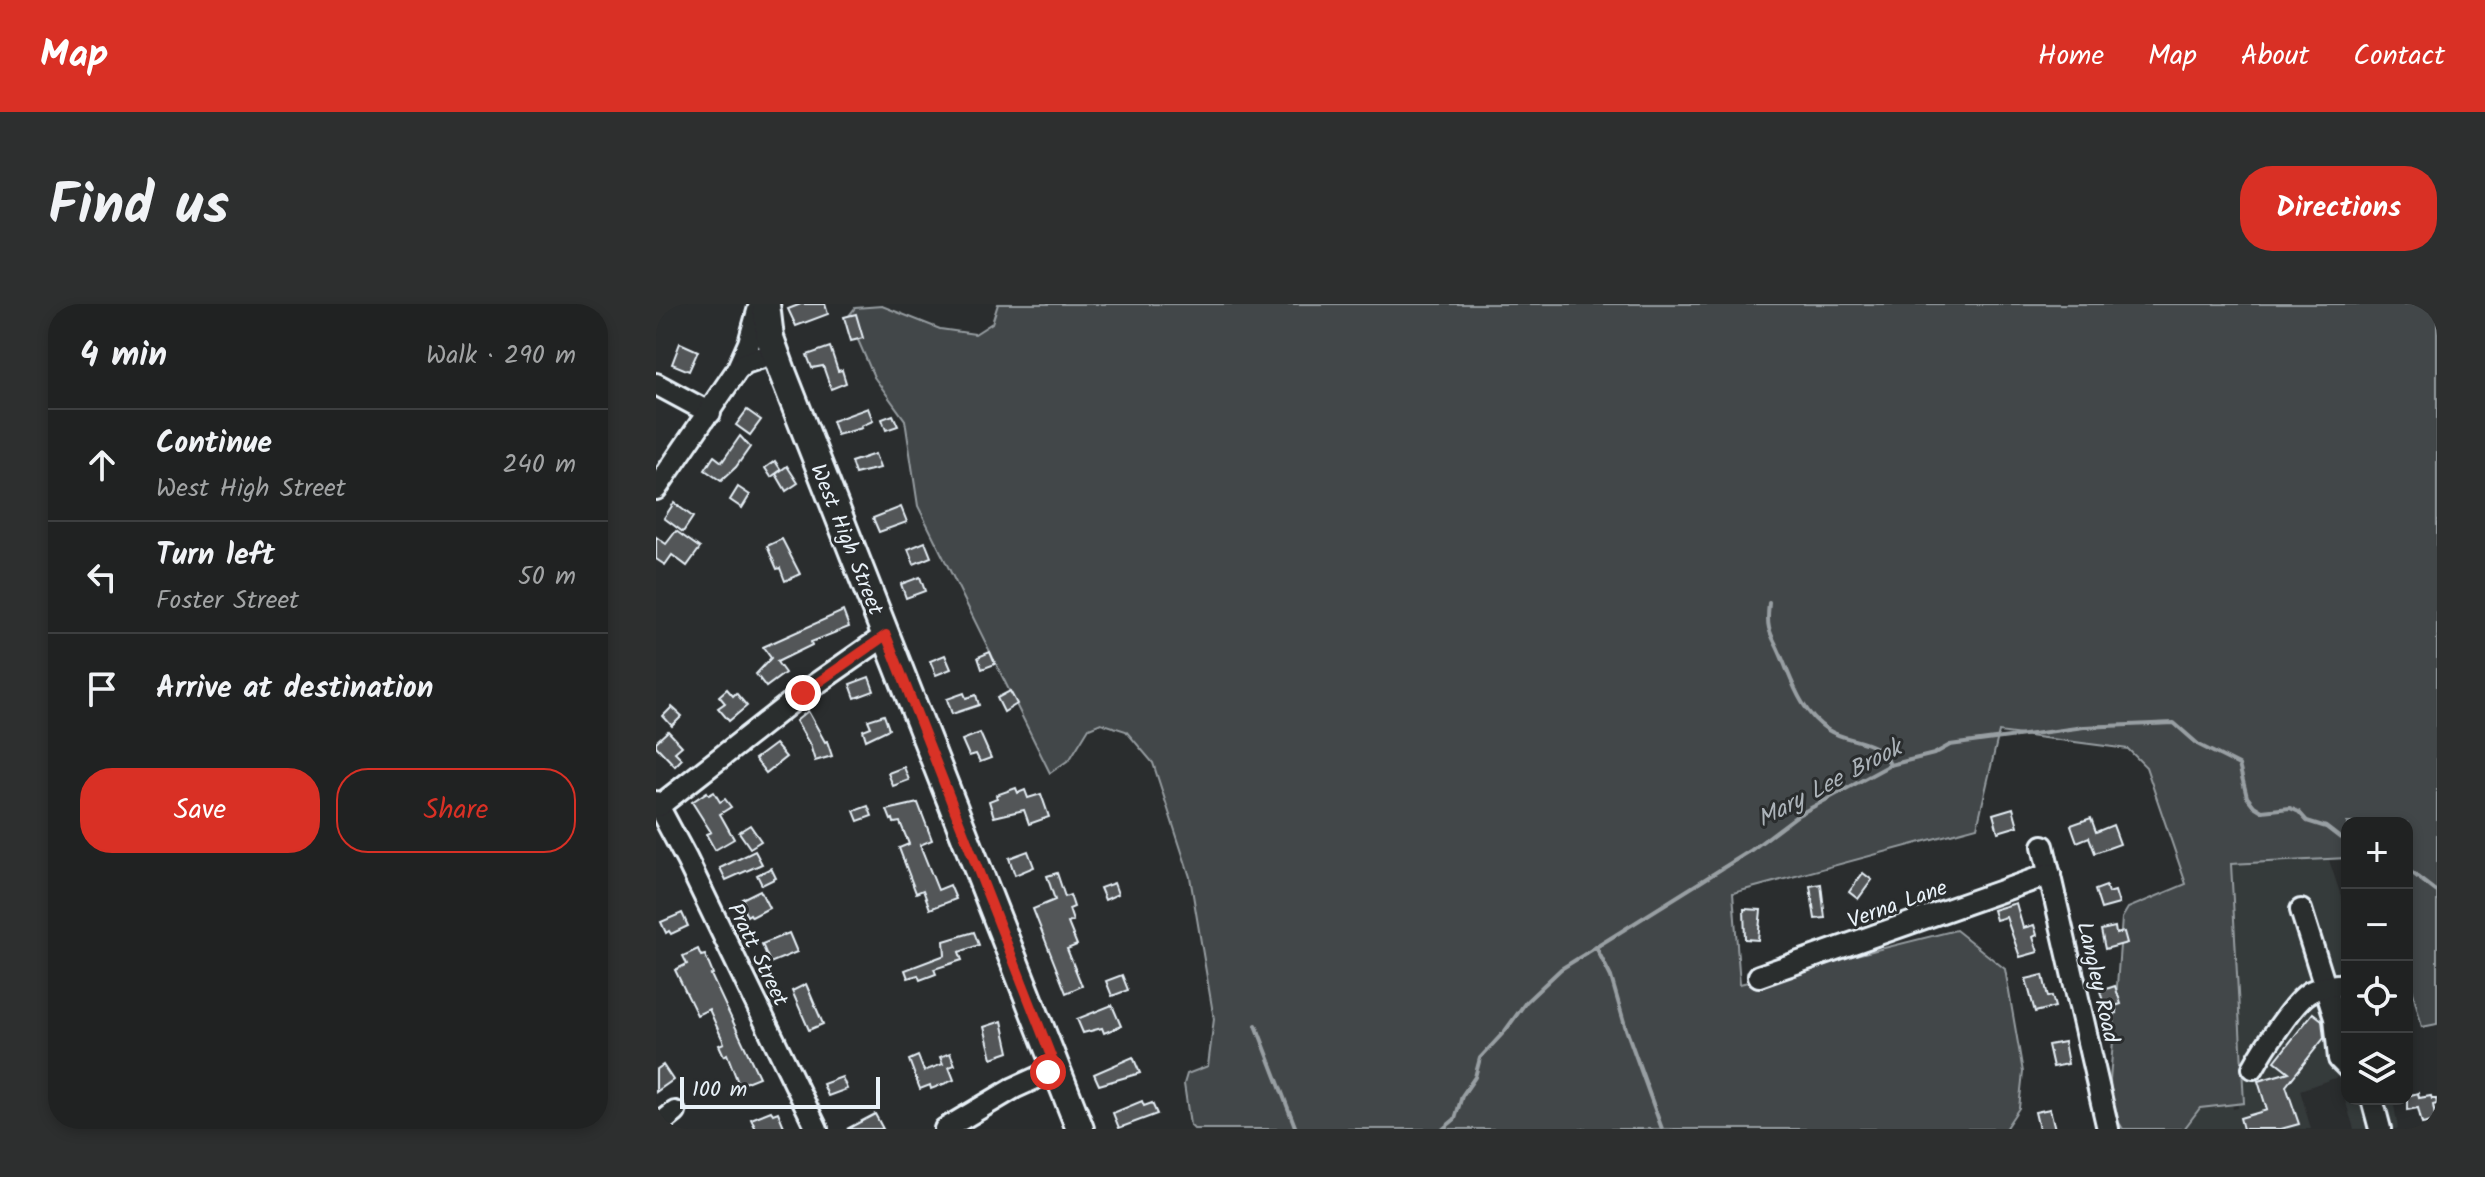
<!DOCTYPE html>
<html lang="en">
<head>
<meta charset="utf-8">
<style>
	body { margin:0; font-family:Kalam,sans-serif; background:#2d2f2f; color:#f1f3f6 }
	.controls { position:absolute; right:24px; bottom:24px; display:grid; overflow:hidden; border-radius:16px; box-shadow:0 4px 12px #0003 }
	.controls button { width:72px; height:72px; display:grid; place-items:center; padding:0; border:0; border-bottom:2px solid #3d3f40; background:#202222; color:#f1f3f6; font:40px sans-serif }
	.scale { position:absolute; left:24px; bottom:20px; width:200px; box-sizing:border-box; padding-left:8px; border:4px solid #e8f1f8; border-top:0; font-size:22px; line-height:28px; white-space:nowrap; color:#e8f1f8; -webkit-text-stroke:6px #2a2d2e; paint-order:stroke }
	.stop { position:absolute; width:24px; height:24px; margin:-18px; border:6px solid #d93025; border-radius:50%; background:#fff }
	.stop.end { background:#d93025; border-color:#fff; box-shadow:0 2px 8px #0008 }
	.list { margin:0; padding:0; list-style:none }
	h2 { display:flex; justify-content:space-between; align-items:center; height:104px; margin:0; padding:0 32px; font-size:34px }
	h2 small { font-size:26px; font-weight:400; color:#a2a4a5 }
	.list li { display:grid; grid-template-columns:52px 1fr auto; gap:24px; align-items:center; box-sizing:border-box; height:112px; padding:0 32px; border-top:2px solid #3d3f40 }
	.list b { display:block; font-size:30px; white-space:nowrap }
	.list p { margin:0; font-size:26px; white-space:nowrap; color:#a2a4a5 }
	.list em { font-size:26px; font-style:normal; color:#a2a4a5 }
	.actions { display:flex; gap:16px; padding:24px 32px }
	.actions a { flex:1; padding:18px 0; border:2px solid #d93025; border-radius:32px; text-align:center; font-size:28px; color:#d93025 }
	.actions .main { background:#d93025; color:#fff }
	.icon { flex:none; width:44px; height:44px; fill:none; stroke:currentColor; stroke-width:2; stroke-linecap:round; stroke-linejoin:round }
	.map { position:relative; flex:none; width:1781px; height:825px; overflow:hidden; border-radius:32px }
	header { display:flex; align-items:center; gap:48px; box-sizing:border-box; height:112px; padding:0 40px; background:#d93025; color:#fff }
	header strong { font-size:38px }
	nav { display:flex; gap:44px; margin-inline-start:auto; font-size:28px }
	.intro { display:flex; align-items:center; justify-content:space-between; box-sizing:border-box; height:192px; padding:0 48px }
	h1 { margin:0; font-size:56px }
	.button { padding:20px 36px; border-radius:32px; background:#d93025; color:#fff; font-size:28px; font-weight:700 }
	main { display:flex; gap:48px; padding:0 48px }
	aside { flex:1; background:#202222; border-radius:32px; box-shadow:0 4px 12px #0003 }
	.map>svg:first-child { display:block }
</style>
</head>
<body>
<header>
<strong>Map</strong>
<nav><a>Home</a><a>Map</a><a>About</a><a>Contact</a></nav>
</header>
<div class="intro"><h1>Find us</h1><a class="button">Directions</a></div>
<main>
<aside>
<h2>4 min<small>Walk · 290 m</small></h2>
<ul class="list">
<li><svg class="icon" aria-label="ahead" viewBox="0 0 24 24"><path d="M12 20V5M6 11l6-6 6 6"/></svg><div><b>Continue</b><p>West High Street</p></div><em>240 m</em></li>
<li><svg class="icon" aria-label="left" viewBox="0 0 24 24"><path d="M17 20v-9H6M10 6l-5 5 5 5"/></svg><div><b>Turn left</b><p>Foster Street</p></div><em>50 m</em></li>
<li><svg class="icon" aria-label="arrive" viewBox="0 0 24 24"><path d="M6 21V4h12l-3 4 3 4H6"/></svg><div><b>Arrive at destination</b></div></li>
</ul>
<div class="actions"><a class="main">Save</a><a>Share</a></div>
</aside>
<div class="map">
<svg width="1781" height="825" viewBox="0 0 1781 825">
	<rect width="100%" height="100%" fill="#2a2d2e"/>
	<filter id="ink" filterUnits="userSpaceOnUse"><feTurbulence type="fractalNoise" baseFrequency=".0125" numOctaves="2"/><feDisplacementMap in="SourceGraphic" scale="16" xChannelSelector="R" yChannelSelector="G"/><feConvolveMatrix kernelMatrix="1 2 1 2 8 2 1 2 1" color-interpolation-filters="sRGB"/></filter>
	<g filter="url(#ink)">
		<!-- built -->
		<path fill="#363a3b" d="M1673,556l18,54v185h46l5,30h-44l-16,-52 -38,13 11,39h-152l70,-48 4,28 5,-1 -13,-244z"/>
		<!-- green -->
		<path fill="#424648" stroke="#959ca0" stroke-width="2" d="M342,0h1439v720l-15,3 -15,-58v-146h-60v35l-116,6 13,239 -44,5 -16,21h-61l-8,-13 -5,-35 12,-163 6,-10 58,-24 -40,-117 -18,-18 -129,-17 -22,95 -244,66 7,91 216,-54 49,39 18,103 -4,36 -14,21h-811l-4,-4 -6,-41 3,-10 21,-8 6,-47 -24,-142 -37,-114 -27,-32 -25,-8 -12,5 -19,31 -20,14 -132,-267 -13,-86 -31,-43 -26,-60 7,-9 27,-2 58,23 35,5 17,-11z"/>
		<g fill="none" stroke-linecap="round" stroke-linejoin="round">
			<!-- stream -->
			<g stroke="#989fa3" stroke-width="4">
				<path d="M1113,299c-1,9 -2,17 0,25 2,8 7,16 10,23 13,29 21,61 49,79 22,14 52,8 62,35"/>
				<path d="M1751,565l30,23"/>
				<path d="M940,643l15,30 15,52 36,100"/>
				<path d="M600,721l40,104"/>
				<path d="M787,825l12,-10 7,-23 13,-19 5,-19 25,-27 21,-29 35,-33 189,-118 48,-36 92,-50 44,-11 16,-9 134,-18 90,-4 25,22 40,20 8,32 7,9 8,5 28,-3 9,4 8,9 19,6 13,10 8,2"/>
			</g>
		</g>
		<!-- building -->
		<g fill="#535759" stroke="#e8f1f8" stroke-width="2">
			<path d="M145,0h24l3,10 -32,12 -8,-17z"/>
			<path d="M200,10l7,24 -12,3 -7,-24z"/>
			<path d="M24,39l18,8 -9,20 -17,-7z"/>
			<path d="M174,43l8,24 4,-1 4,13 -15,6 -8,-23 -11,2 -5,-13z"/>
			<path d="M212,104l5,13 -12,5 1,2 -25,7 -5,-14z"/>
			<path d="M91,106l14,10 -11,15 -14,-10z"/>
			<path d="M237,111l5,11 -12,4 -4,-11z"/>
			<path d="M84,132l10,11 -14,20 -15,14 -16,-11 9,-14 8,6z"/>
			<path d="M219,150l5,14 -25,6 -4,-12z"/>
			<path d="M119,157l6,9 -10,7 -6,-9z"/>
			<path d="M131,162l11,17 -12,8 -10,-17z"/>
			<path d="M82,183l12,8 -8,13 -12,-8z"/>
			<path d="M18,199l19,14 -10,15 -19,-14z"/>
			<path d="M245,203l6,15 -28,10 -6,-14z"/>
			<path d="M20,227l24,17 -13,18 -15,-11 -7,10 -9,-6v-22l10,7z"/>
			<path d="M126,235l18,35 -15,7 -5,-13 -3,1 -10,-23z"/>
			<path d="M269,238l6,15 -17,7 -6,-15z"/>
			<path d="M264,273l5,14 -19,7 -5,-14z"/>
			<path d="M187,307l6,16 -38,15 1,3 -35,17 8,11 -19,14 -10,-13 15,-16 -8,-11z"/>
			<path d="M334,348l5,12 -13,5 -4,-12z"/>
			<path d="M289,351l6,14 -15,6 -6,-14z"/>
			<path d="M213,373l5,14 -19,7 -5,-14z"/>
			<path d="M71,385l6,7 3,-3 11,13 -18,15 -11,-13 7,-5 -6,-7z"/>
			<path d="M354,387l7,13 -13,8 -7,-14z"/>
			<path d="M308,389l2,5 10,-3 3,10 -27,9 -5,-15z"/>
			<path d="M16,403l10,9 -10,10 -9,-10z"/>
			<path d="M152,407l17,31 2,-1 5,15 -17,5 -5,-16 -14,-24z"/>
			<path d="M228,411l5,14 -23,11 -3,-10 8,-3 -3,-7z"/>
			<path d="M12,427l14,15 -7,6 7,7 -7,7 -19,-20v-4z"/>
			<path d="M324,429l11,25 -11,4 -4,-8 -7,2 -7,-16z"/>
			<path d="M119,440l11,13 -20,16 -11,-14z"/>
			<path d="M248,463l5,13 -16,6 -5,-13z"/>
			<path d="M360,484l2,5 7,-3 3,8 13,-4 8,23 -20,7 -5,-14 -30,7 -5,-16 8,-3 -1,-3z"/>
			<path d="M51,488l2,3 5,-3 6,10 5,-3 6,8 -11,7 14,25 -19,11 -9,-16 5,-2 -19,-30z"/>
			<path d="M262,499l14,37 -12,5 18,45 12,-5 6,14 -26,10 -7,-19 -7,3 -17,-45 10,-4 -9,-22 -6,1 -1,-4 -2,1 -4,-10z"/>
			<path d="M212,502l4,10 -14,5 -4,-10z"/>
			<path d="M1357,504l5,18 -20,6 -5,-18z"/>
			<path d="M1435,514l5,14 17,-7 7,19 -25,9 -6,-16 -12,5 -6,-17z"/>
			<path d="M94,521l11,16 -11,7 -11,-16z"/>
			<path d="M99,547l7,13 -36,16 -6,-12z"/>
			<path d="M372,547l6,16 -19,8 -6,-17z"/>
			<path d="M115,564l5,10 -14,7 -5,-10z"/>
			<path d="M401,569l8,24 5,-2 4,12 -5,2 4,12 -5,2 9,22 -10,4 15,37 -16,7 -33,-84 22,-9 -8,-24z"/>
			<path d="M1207,569l9,7 -14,19 -9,-7z"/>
			<path d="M458,579l4,11 -13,6 -5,-12z"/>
			<path d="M1165,580l4,34 -10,1 -5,-33z"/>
			<path d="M1450,582l2,7 7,-2 4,13 -18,5 -6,-19z"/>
			<path d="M104,586l9,18 -17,9 -2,-3 -3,2 -7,-13 4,-1 -2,-3z"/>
			<path d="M1360,599l7,25 11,-3 3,10 -4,2 5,15 -18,5 -14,-40 -10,3 -3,-10z"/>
			<path d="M1088,605l17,1 -3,30 -13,-1z"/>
			<path d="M26,609l6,13 -17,8 -2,-3 -3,2 -5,-11z"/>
			<path d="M1459,623l1,7 8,-2 3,11 -22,6 -4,-19z"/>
			<path d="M318,628l5,13 -20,7 3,8 -28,9 2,5 -16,6 -2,-5 -10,3 -3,-8 40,-15 -1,-14z"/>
			<path d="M133,629l8,19 -27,11 -8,-19z"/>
			<path d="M42,645l3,7 4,-1 8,19 -2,1 48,102 -20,8 -12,-31 -3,2 -5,-11 5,-2 -15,-34 -12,6 -22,-45 12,-6 -4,-8z"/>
			<path d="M466,671l6,15 -16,6 -6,-15z"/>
			<path d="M1387,671l5,22 4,-1 3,11 -20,5 -9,-33z"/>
			<path d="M150,680l17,40 -14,6 -17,-39z"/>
			<path d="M1459,682l6,18 -6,2 2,7 -10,3 -7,-25z"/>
			<path d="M456,701l9,21 -17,7 -2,-5 -19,5 -6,-14z"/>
			<path d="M1657,709l9,7 2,18 -38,48 13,38 -18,5h-38l-3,-11 27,-8 -9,-29 31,-9 -14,-11z"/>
			<path d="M346,717l7,31 -17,6 -8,-31z"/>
			<path d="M1408,738l4,22 -15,3 -5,-22z"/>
			<path d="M294,749l5,12 -6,2 5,13 -23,9 -1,-4 -10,4 -11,-29 9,-4 6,15 19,-7 -3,-7z"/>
			<path d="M477,753l7,16 -41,12 -5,-11z"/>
			<path d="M7,761l10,15 -17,12v-22z"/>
			<path d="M186,773l5,12 -19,7 -5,-12z"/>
			<path d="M1762,789l1,5 12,-2 1,3h4l1,5 -4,1 3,16 -14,3 -4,-16 -11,2v-14z"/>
			<path d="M486,797l2,5 8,-3 5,11 -38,14 -6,-15z"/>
			<path d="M1394,805l5,20h-16l-4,-17z"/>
			<path d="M115,807l2,3 5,-2 7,17h-29l-5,-10z"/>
			<path d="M219,810l8,15h-36z"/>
		</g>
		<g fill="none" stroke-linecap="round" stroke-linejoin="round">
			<defs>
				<g id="minor">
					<path d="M81,66l12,-27 11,-39"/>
					<path d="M0,80l54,29"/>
					<path d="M0,185l81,-119 8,-7 30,-10"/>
					<path d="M0,498l31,58 130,269"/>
					<path d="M3,502l144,-113 83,-58"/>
					<path d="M1387,542l65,283"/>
					<path d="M1645,606l34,108 4,41 8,8"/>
					<path d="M1103,672l291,-102"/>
					<path d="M1597,764c10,-18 40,-66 57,-76 11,-6 25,-7 37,-8"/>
					<path d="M1716,795l8,30"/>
					<path d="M0,823l19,-15"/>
					<path d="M289,825l69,-41 42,-19"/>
				</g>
				<path id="major" d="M110,0l4,34 13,36 297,755"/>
			</defs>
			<!-- minor casing -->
			<use href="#minor" stroke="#e8f1f8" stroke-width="26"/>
			<!-- major casing -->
			<use href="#major" stroke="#e8f1f8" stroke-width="32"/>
			<!-- minor -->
			<use href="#minor" stroke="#2a2d2e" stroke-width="20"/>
			<!-- major -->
			<use href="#major" stroke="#2a2d2e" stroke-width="26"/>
		</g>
	</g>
	<g fill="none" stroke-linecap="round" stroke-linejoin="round" filter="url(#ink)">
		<!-- route -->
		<path stroke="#d93025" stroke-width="10" d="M147,389l83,-58 170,434 -8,3"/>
	</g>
	<g text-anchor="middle" stroke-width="6" stroke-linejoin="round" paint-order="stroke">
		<!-- street labels -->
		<g font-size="22" fill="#e8f1f8" stroke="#2a2d2e">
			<text transform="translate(192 235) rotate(68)" y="8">West High Street</text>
			<text transform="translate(1241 599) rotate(-20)" y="8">Verna Lane</text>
			<text transform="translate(103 650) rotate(64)" y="8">Pratt Street</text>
			<text transform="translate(1443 678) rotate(77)" y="8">Langley Road</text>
		</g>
		<!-- water labels -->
		<g font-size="24" font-style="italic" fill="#acb3b9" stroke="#2a2d2e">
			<text transform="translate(1173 479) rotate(-28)" y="8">Mary Lee Brook</text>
		</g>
	</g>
</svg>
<div class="controls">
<button>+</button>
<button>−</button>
<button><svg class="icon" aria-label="locate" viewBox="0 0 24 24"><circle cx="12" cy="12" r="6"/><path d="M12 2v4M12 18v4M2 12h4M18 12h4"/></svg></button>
<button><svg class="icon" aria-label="layers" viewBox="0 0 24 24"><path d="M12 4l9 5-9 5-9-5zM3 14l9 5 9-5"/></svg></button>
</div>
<div class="scale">100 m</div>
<div class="stop" style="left:392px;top:768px"></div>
<div class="stop end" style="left:147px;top:389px"></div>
</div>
</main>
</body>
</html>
